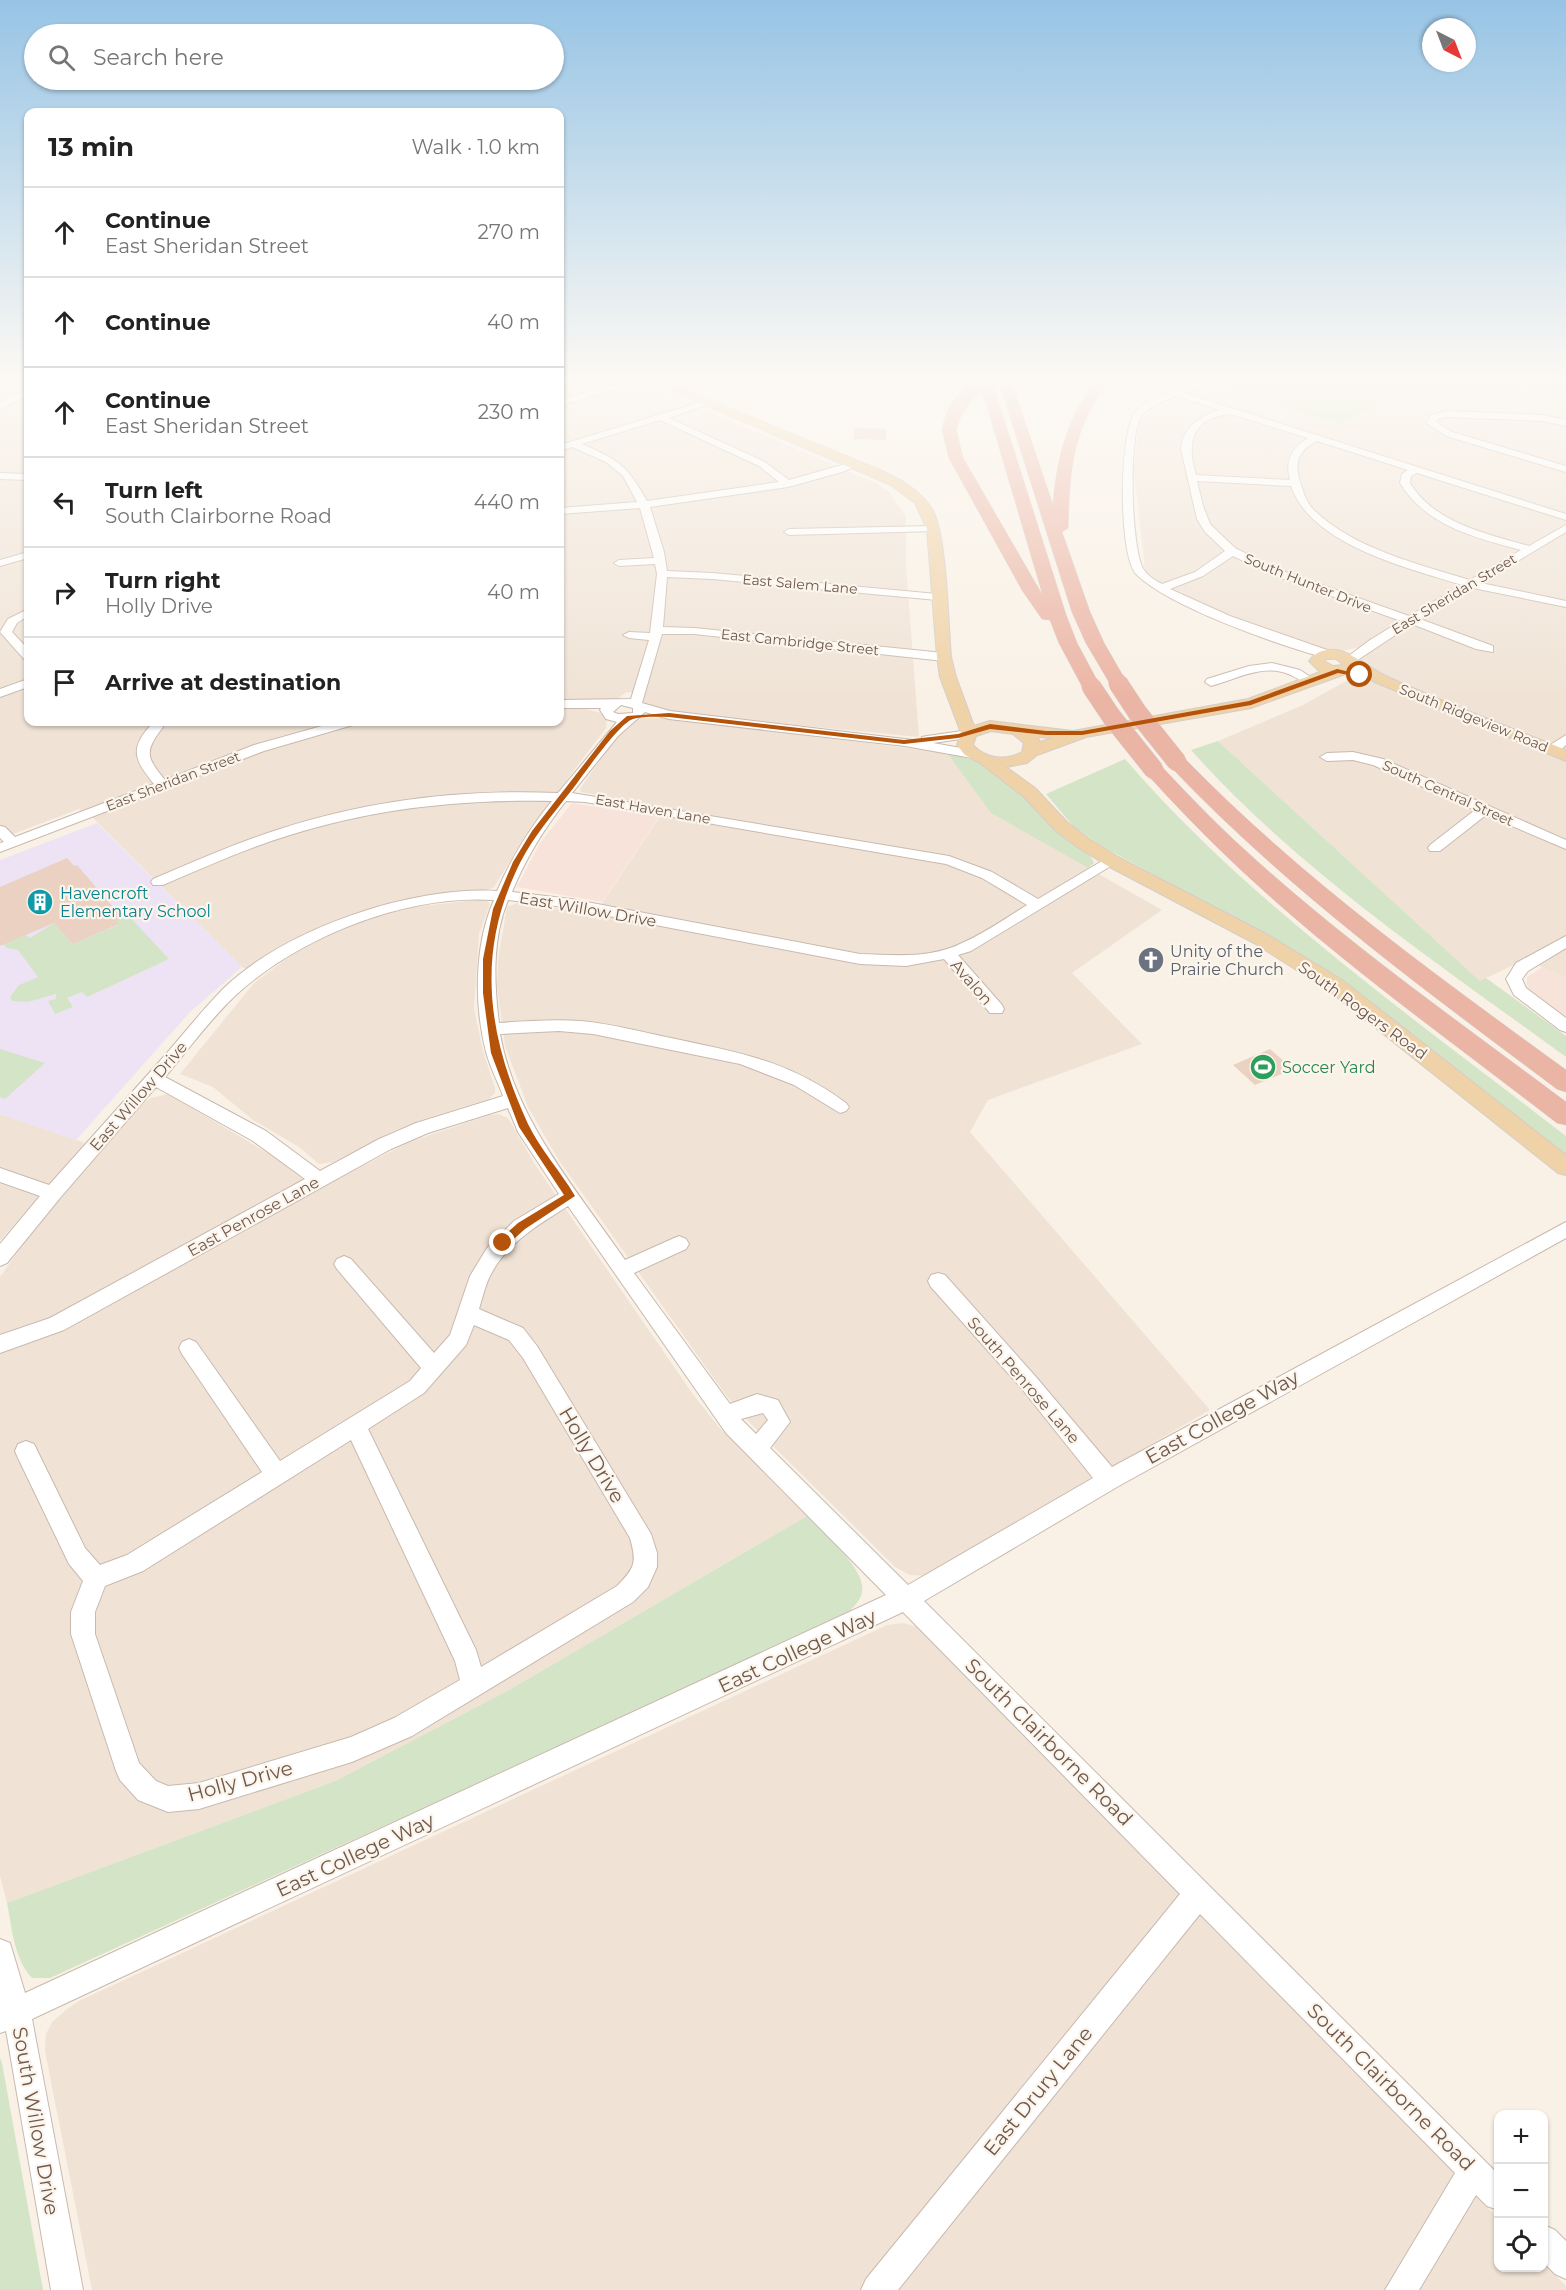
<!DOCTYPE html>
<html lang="en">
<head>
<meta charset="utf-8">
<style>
	body { margin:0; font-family:Montserrat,sans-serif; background:#f2f2f2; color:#222 }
	.controls { position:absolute; right:18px; bottom:18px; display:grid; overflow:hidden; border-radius:12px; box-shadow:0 2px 4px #0004 }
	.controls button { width:54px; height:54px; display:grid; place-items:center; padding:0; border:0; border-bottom:2px solid #e0e0e0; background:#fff; color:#222; font:30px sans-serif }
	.compass { position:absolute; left:1422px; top:18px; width:54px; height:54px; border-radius:50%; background:#fff; box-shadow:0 2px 4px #0004; rotate:138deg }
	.stop { position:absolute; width:18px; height:18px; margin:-14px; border:4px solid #b45309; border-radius:50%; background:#fff }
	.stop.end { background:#b45309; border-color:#fff; box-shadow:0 2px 6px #0008 }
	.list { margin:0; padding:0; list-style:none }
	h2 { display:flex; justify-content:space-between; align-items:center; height:78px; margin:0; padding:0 24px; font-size:26px }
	h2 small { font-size:20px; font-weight:400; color:#767676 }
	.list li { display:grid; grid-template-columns:39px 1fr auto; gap:18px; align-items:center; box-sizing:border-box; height:90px; padding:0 24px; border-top:2px solid #e0e0e0 }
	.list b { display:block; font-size:22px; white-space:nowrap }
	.list p { margin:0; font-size:20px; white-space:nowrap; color:#767676 }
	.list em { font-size:20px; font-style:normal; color:#767676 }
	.icon { flex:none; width:33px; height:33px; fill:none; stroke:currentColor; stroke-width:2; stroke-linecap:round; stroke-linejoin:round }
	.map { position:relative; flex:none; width:1566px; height:2290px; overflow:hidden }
	.search { position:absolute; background:#fff; box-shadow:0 2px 4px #0004; left:24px; top:24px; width:540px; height:66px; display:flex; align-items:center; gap:15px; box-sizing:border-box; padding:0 21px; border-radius:33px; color:#767676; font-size:22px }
	.panel { position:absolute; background:#fff; box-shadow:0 2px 4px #0004; left:24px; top:108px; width:540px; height:618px; border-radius:12px }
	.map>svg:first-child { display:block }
</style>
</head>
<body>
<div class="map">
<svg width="1566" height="2290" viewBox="0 0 1566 2290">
	<rect width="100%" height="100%" fill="#f9f1e6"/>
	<!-- residential -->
	<g fill="#f0e3d6">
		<path d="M0,378h28v11l-28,16z"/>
		<path d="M560,378h70l246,105 14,10 16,24v49l13,171 -247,-24 -31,-10 -1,-10 -14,-1 -11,9h-55z"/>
		<path d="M1210,385l129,39 69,-31 158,11v347l-188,-76 -21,-12 9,-12 -10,-3 -24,4 -46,-14 -106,-44 -31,-18 -4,-6 -11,-99 5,-49 14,-14z"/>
		<path d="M28,394v328h305l-61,17 -190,73 -3,-3 -79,30v-429z"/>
		<path d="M1355,676l48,16 163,67v220l-40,-20 -46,22 -262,-240 85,-36z"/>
		<path d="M560,707l26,2 15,4 6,4 -1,11 -78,103 -34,56 -10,5 -82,9 -41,11 -112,58 -7,-3 -150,-150 179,-68 70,-21 31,-6h188z"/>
		<path d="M638,718h27l282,35 45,60 170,97 -90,63 70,71 -154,56 -18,32 240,278 -286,166 -14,-1 -15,-8 -151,-150 -19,-23 -167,-235 -30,-52 -23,-61 -8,-60 1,-27 9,-52 13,-5 74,13 71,-106 -84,-17 -1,-3 41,-60 10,-8z"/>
		<path d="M485,899l5,5 -11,30 -5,75 9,42 12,37v5l-6,6 -62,19 -34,13 -60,31 -14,2 -20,-17 -46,-27 -40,-33 -33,-13 74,-91 49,-37 31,-15 70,-23z"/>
		<path d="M168,1094l120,71 27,26 94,-49 81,-27 9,-1 9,4 28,48 156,227 26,33 89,90 -298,174 -174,91 -328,122 -7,-27v-599l32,-45 112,-129 7,-5z"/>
		<path d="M0,1114l85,29 -85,98z"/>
		<path d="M903,1623l15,4 9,8 571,583v50h46v-5l22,23v4h-1474l-47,-239 1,-17 6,-12 15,-13 12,-8 808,-376z"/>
	</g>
	<!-- commercial -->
	<g fill="#f8e3db">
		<path d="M572,803l87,14 -57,85 -85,-15 23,-44z"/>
		<path d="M1543,967l23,12v40l-35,-27 -4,-6v-9z"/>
	</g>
	<!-- education -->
	<path fill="#eee3f5" d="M97,823l145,144 -52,45 -114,128 -76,-26v-254z"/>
	<!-- green -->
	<g fill="#d4e5c7">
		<path d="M1229,378h337v26l-158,-11 -69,31 -129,-39z"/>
		<path d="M1218,741l262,240 6,-3 80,58v21c-130,-95 -267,-186 -375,-307z"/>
		<path d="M947,753l34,9 22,14 42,44 44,33 5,10 -6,5 -97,-55z"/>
		<path d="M1125,759c127,147 289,259 441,377v19l-208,-163 -65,-42 -188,-102 -32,-22 -27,-32z"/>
		<path d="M128,915l41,44 -82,38 -5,-5 -15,6 6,9 -18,7 -7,-13 8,-2v-5l-28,8 -16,-1 -2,-4 9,-12 19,-8 -20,-27 -11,-2 -4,-4 23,-9 4,3 24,-15 19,21 45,-19 -2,-4z"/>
		<path d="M0,1049l45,14 -40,36 -5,-2z"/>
		<path d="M807,1516c15,17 60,53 55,76 -1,9 -11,17 -16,23l-796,363h-18c-18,-19 -20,-50 -25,-75l328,-122 174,-91z"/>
		<path d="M0,2058l2,5 41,227h-43z"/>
	</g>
	<!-- building -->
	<g fill="#ebd1c1">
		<path d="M854,428l32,1v11l-32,-1z"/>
		<path d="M67,858l7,8 3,-1 36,42 3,-1 10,11 -10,4 3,3 -46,20 -19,-21 -54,23v-59z"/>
		<path d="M1270,1049l23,20 -38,16 -22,-20z"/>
	</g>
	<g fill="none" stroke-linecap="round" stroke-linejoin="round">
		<defs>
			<g id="minor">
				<path d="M637,378h13l-90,28v-6z"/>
				<path d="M1213,378h12l-41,15 382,121v6l-149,-47 -6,3 -1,7c24,40 77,51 119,63l37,-21v7l-85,51 85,18v6l-93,-19 -53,31 73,27v6l-17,-3 -64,-25 -62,41 -6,-4 2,-3 24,-18 31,-19 -131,-47 -37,-18 -30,20 -33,13 60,27 100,35v6l-4,1c-48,-13 -156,-51 -189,-83 -19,-17 -18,-142 -2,-163 13,-18 57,-27 78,-34zM1176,396l44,14c-19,5 -38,18 -39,39l16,70 8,13 20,19 -30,21 -33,12c-6,-3 -14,-8 -18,-14 -13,-18 -16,-134 -3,-153 7,-11 24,-16 35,-21zM1231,414l77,24c-17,10 -23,23 -18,42l-94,-5c-10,-33 -4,-57 35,-61zM1317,441l91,29 -6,4 -2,9c26,43 76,55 121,67l-51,30c-50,-15 -117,-32 -155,-69 -9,-8 -13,-22 -16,-33 -5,-18 2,-29 18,-37zM1197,481l94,5c20,59 117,82 171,99l-53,31 -132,-47 -42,-21 -25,-24 -7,-18z"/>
				<path d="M25,389h3v5l-28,16v-7z"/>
				<path d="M704,401l7,2 -42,15 96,44 24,18 67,-19 5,3 -19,8 -54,15 -138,20 14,45 3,19 45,2 225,21 6,3 -6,3 -225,-21 -45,-2 -4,50 31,1 250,25 6,4 -6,4 -250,-27h-32l-20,69 28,8 251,30 1,-4 5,-1 42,-6 6,4 -1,3 -41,6 39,7 7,4 -7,4 -67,-12 -236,-27 -24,-7 -27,24 -46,57 377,63 43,16 46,27 69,-41h10l2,3 -148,90 -13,4 44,50 2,4 -2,4h-12l-46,-54 -38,7 -46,-2 -304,-58 -48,-6c-16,39 -14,82 -9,123 27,-2 55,-4 82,-2 31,3 61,11 90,17 69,15 117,22 175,65l3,4 -3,4 -6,2 -46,-28 -54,-21 -147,-30 -34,-3 -59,3c15,86 77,156 125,226l47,-21 7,-3 7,3 3,5 -3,5 -52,24 96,131 27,-10 21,6 12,22 -20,26 138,137 185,-107 -71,-89 -91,-102 -3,-6 3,-6 7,-2 7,2 91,102 76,90 454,-245v16l-449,249 -193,114 574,573v36l-11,-4 -11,-11 -57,95h-34l70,-117 -255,-259 -302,376h-37l5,-11 314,-385 -277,-282 -871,407 51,271h-32l-44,-254 -1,-5 -6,2v-94l10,4 15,50 861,-398 -160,-162 -158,-227c-30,19 -63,38 -79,72 -4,9 -7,21 -10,31l44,19 14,18 114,188 6,19v14l-9,20 -15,15 -221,134 -60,26 -153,47 -31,3 -30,-12 -18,-20 -4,-9 -45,-137v-22l12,-31 -14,-17 -51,-106 -3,-7 3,-7 8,-3 8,3 51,104 15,17 27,-10 135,-83 -80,-118 -3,-6 3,-6 7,-3 7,3 84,119 130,-80 11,-13 -84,-99 -3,-5 3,-5 7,-3 7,3 83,94 16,-18 20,-59 17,-28 27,-27 45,-27 -41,-62 -10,-24 -80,25 -37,16 -327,181 -64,23v-18l50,-17 255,-139 -52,-38 -97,-54 -96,111 -53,65 -7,3v-22l40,-48 -40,-14v-14l49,17c40,-45 80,-89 118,-132 19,-22 37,-45 57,-65 62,-60 188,-102 273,-97 15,-34 32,-62 55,-90 -88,-2 -178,7 -262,34 -43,13 -85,32 -127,50h-10l-2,-3 2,-3c42,-18 83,-36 127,-50 89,-29 184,-40 278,-36l59,-71 -11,-3 -6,-9 1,-2h-41v-8l71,-1 18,-59 -20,-2 -6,-3 6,-3 21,1 7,-59 -2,-10 -36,2 -5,-3 5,-3 35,-2 -14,-50 -80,6v-6l77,-6 -14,-26 -17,-14 -34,-15 -12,4v-6zM660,420l99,46 20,16 -132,19c-21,-37 -27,-40 -65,-57zM621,705l12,3v5l-15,1 -5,-2zM566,801l19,1 361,62 36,14 45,27c-21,13 -42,28 -65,38 -31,16 -68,12 -102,11l-289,-55 -59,-7c14,-34 31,-62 54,-91zM494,900c-20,45 -20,105 -8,152 4,15 12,30 17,44l-87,27 -37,16 -59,32 -54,-40 -101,-54c23,-27 46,-59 72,-83 64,-58 170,-100 257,-94zM474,1325l35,15 14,18 107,180c7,25 5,30 -13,48l-136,81 -5,-17 -108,-221 56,-36 42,-48zM763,1413l5,7 -12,14 -15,-15zM351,1440l104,221 5,19 -66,38 -43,19 -152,46 -31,3 -12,-5 -17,-18 -44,-129v-22l10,-26 38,-15z"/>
				<path d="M1447,411l95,4 24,5v6l-24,-5 -95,-4 -9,2 -2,3 16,10 114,34v6l-120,-36 -20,-13 5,-8z"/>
				<path d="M0,473l28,1v6l-28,-1z"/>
				<path d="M933,526l4,1v4l-148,4 -5,-3 5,-3z"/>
				<path d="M28,552v6l-28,8v-6z"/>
				<path d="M28,609v7l-11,7 -5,9 16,17v11l-4,-1 -24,-27 8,-13z"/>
				<path d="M1272,663l28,7 15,10 -6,4c-9,-3 -17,-10 -27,-12 -24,-6 -48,8 -71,14l-6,-4 2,-3 42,-13z"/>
				<path d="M28,679v8l-28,10v-8z"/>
				<path d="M336,722h18l-1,3 -89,26 -264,101v-9l4,-1 -4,-4v-12l5,1 10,10 139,-53c-20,-24 -25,-36 -2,-60h10l1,3c-18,24 -18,29 2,53l89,-35z"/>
				<path d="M1566,735v10l-9,8h-10l-2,-3 2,-3z"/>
				<path d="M1353,752l30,7 183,81v9l-80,-34 -46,36h-10l-2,-3 2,-3 45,-35 -102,-45 -20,-5 -26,1 -7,-4 7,-4z"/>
				<path d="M1566,936v12l-38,23 -6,8 4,9 40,30v14l-6,-2 -46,-35 -8,-16 10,-16z"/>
				<path d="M1544,2225l11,5 11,11v38l-11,-5 -11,-11z"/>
			</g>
			<path id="major" d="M642,378h14l224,92c20,9 40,20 52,39 15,26 16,114 19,148l5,20 18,49 16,-5 83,10 175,-32 72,-27 -11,-11c8,-11 18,-13 32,-10 12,3 33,20 47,26 58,27 119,49 178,73v11l-189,-78 -23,-12 -103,37 -165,29 -49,18 -10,8 -21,4 29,21 32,34 21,16 30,19 150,78 74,45 224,175v20l-8,-2 -230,-183 -74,-47 -148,-78 -30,-19 -21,-16 -32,-34 -43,-33 -15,-8 -8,-10 4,-12 -21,-56 -3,-20 -10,-128 -12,-26 -24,-18zM1327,659h9l8,6 -11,1 -9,-5zM991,731l22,3 11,9 -2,9c-15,9 -37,7 -49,-7l3,-9zM1037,737l16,1 -13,4z"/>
			<g id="highway">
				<path d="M979,378h12l75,237 11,28 23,43 -2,4h-14l-2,-4 -23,-43 -9,-23 -8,-1 -20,-29 -73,-132 -7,-29 7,-4 7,4 7,29 80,138z"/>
				<path d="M998,378h12l43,127c4,-48 14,-88 45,-127h12c-38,54 -40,86 -42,150l-6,4 28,80 14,31 23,40 -3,4h-12l-26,-44 -14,-31z"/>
				<path d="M1177,756l7,2c118,121 246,213 382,312v22l-9,-3c-136,-102 -269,-199 -387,-323l-3,-4 3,-4z"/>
				<path d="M1154,764l7,2c31,33 63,66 97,96 97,87 204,162 308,240v23l-9,-2c-107,-83 -219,-162 -317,-254 -33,-31 -63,-62 -93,-95l-3,-4 3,-4z"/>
			</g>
		</defs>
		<!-- minor casing -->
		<use href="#minor" stroke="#c9b9ae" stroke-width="2"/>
		<!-- major casing -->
		<use href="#major" stroke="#d4cdca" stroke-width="2"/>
		<!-- highway casing -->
		<use href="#highway" stroke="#d4cdca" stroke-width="1"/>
		<!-- minor -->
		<use href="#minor" fill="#fff" fill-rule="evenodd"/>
		<!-- major -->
		<use href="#major" fill="#efd2a7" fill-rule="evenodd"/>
		<!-- highway -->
		<use href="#highway" fill="#ebb5a5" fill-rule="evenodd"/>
		<defs>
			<path id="highway-bridge-far1" d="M949,429c6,-24 19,-38 39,-51"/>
			<g id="highway-bridge">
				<path d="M1118,683l19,29 40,50"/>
				<path d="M1091,686l20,30 43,54"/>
			</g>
		</defs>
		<!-- highway-bridge-far1 casing -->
		<use href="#highway-bridge-far1" stroke="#d4cdca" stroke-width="15" stroke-linecap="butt"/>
		<!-- highway-bridge casing -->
		<use href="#highway-bridge" stroke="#d4cdca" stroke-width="20" stroke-linecap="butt"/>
		<!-- highway-bridge-far1 -->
		<use href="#highway-bridge-far1" stroke="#ebb5a5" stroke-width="14"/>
		<!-- highway-bridge -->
		<use href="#highway-bridge" stroke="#ebb5a5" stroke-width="19"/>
	</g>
	<!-- sky -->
	<linearGradient id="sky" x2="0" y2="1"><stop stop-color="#97c4e5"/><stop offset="0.54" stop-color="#fcf9f4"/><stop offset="1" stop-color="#fcf9f4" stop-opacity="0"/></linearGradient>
	<rect width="1566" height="698" fill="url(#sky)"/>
	<!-- route -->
	<path fill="#b45309" d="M1337,669l26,6 -3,2 -22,-4 -87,32 -169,30h-36l-56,-6 -32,9 -54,6 -235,-27c-11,0 -25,-1 -36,2 -14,4 -51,58 -62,72 -18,23 -37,45 -50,70 -46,90 -34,174 7,263 12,25 33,48 47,72l-50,33 -19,17h-7v-6l19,-17 46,-28 -45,-68 -28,-74 -8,-60v-34l10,-50 20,-47 19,-31 78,-100 17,-15 42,-3 235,27 54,-6 32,-10 56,7h36l167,-30z"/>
	<!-- icons -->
	<defs>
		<symbol id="building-disc" viewBox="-11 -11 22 22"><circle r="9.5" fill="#0f9aa8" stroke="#fcf5ec"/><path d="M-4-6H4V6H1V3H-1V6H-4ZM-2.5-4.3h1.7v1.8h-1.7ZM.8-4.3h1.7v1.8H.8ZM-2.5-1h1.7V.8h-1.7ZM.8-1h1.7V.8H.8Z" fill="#fff"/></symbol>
		<symbol id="church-disc" viewBox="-11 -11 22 22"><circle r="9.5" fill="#6b7280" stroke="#fcf5ec"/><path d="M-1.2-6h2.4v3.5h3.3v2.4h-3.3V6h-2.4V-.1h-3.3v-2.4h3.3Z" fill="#fff"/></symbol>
		<symbol id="stadium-disc" viewBox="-11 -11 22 22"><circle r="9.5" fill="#2e9e5b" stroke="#fcf5ec"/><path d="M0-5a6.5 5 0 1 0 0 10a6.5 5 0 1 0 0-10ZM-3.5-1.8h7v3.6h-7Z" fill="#fff"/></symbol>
	</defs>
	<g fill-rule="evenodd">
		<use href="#building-disc" x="25" y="887" width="30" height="30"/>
		<use href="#church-disc" x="1136" y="945" width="30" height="30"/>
		<use href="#stadium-disc" x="1248" y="1052" width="30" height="30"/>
	</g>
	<g text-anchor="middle" stroke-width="4.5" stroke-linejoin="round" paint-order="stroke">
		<!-- far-street labels -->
		<g font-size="14" fill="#6f594e" stroke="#fcf5ec">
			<text transform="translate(1308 583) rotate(22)" y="5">South Hunter Drive</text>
			<text transform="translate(800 584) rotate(5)" y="5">East Salem Lane</text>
			<text transform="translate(1454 594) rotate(-31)" y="5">East Sheridan Street</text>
			<text transform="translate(800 642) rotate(6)" y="5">East Cambridge Street</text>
			<text transform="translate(1474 718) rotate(22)" y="5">South Ridgeview Road</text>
			<text transform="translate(173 781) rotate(-21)" y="5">East Sheridan Street</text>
			<text transform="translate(1448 793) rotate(24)" y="5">South Central Street</text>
			<text transform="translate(653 809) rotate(10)" y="5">East Haven Lane</text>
		</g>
		<!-- culture labels -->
		<g font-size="16" fill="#0d838f" stroke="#fcf5ec" text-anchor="start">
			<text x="60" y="899">Havencroft<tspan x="60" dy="18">Elementary School</tspan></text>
		</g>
		<!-- street labels -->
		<g font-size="16" fill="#6f594e" stroke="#fcf5ec">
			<text transform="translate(588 909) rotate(10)" y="6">East Willow Drive</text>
			<text transform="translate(972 982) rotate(49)" y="6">Avalon</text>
			<text transform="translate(1363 1010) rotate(36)" y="6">South Rogers Road</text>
			<text transform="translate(138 1096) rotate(-49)" y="6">East Willow Drive</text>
			<text transform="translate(253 1216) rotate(-29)" y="6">East Penrose Lane</text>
			<text transform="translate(1024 1380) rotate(49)" y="6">South Penrose Lane</text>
		</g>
		<!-- worship labels -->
		<g font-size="16" fill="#5b616d" stroke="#fcf5ec" text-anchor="start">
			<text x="1170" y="957">Unity of the<tspan x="1170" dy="18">Prairie Church</tspan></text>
		</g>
		<!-- leisure labels -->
		<g font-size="16" fill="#27864d" stroke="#fcf5ec" text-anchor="start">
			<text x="1282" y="1073">Soccer Yard</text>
		</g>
		<!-- near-street labels -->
		<g font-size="20" fill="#6f594e" stroke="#fcf5ec">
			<text transform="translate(1222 1417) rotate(-29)" y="7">East College Way</text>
			<text transform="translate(592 1455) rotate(59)" y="7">Holly Drive</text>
			<text transform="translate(797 1651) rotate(-25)" y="7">East College Way</text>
			<text transform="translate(1049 1742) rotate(45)" y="7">South Clairborne Road</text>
			<text transform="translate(240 1781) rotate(-15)" y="7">Holly Drive</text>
			<text transform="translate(355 1855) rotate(-25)" y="7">East College Way</text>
			<text transform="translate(1391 2087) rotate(45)" y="7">South Clairborne Road</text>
			<text transform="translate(1038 2091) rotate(-51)" y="7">East Drury Lane</text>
			<text transform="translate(36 2121) rotate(80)" y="7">South Willow Drive</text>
		</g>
	</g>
</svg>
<div class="controls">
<button>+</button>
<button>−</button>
<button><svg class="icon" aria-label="locate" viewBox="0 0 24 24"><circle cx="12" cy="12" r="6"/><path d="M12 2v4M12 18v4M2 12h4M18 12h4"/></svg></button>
</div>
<svg class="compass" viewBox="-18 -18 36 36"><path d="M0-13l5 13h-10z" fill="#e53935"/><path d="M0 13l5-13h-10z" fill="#767676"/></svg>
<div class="stop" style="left:1360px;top:675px"></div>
<div class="stop end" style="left:503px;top:1243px"></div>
<div class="search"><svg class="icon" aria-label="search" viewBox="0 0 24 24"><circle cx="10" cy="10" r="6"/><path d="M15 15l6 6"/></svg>Search here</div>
<section class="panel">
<h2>13 min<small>Walk · 1.0 km</small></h2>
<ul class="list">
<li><svg class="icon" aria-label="ahead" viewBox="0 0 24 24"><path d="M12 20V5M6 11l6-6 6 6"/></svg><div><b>Continue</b><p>East Sheridan Street</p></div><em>270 m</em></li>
<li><svg class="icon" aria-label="ahead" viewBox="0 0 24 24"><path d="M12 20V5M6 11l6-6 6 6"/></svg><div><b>Continue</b></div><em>40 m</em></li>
<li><svg class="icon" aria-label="ahead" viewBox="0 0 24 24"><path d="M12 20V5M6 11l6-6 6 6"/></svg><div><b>Continue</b><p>East Sheridan Street</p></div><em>230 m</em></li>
<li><svg class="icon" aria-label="left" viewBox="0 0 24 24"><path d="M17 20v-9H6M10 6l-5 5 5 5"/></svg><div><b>Turn left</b><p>South Clairborne Road</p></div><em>440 m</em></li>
<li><svg class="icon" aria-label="right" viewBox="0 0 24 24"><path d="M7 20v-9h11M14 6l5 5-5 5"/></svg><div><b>Turn right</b><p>Holly Drive</p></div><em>40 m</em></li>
<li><svg class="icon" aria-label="arrive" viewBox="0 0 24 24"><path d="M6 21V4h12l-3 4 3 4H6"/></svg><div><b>Arrive at destination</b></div></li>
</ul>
</section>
</div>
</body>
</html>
